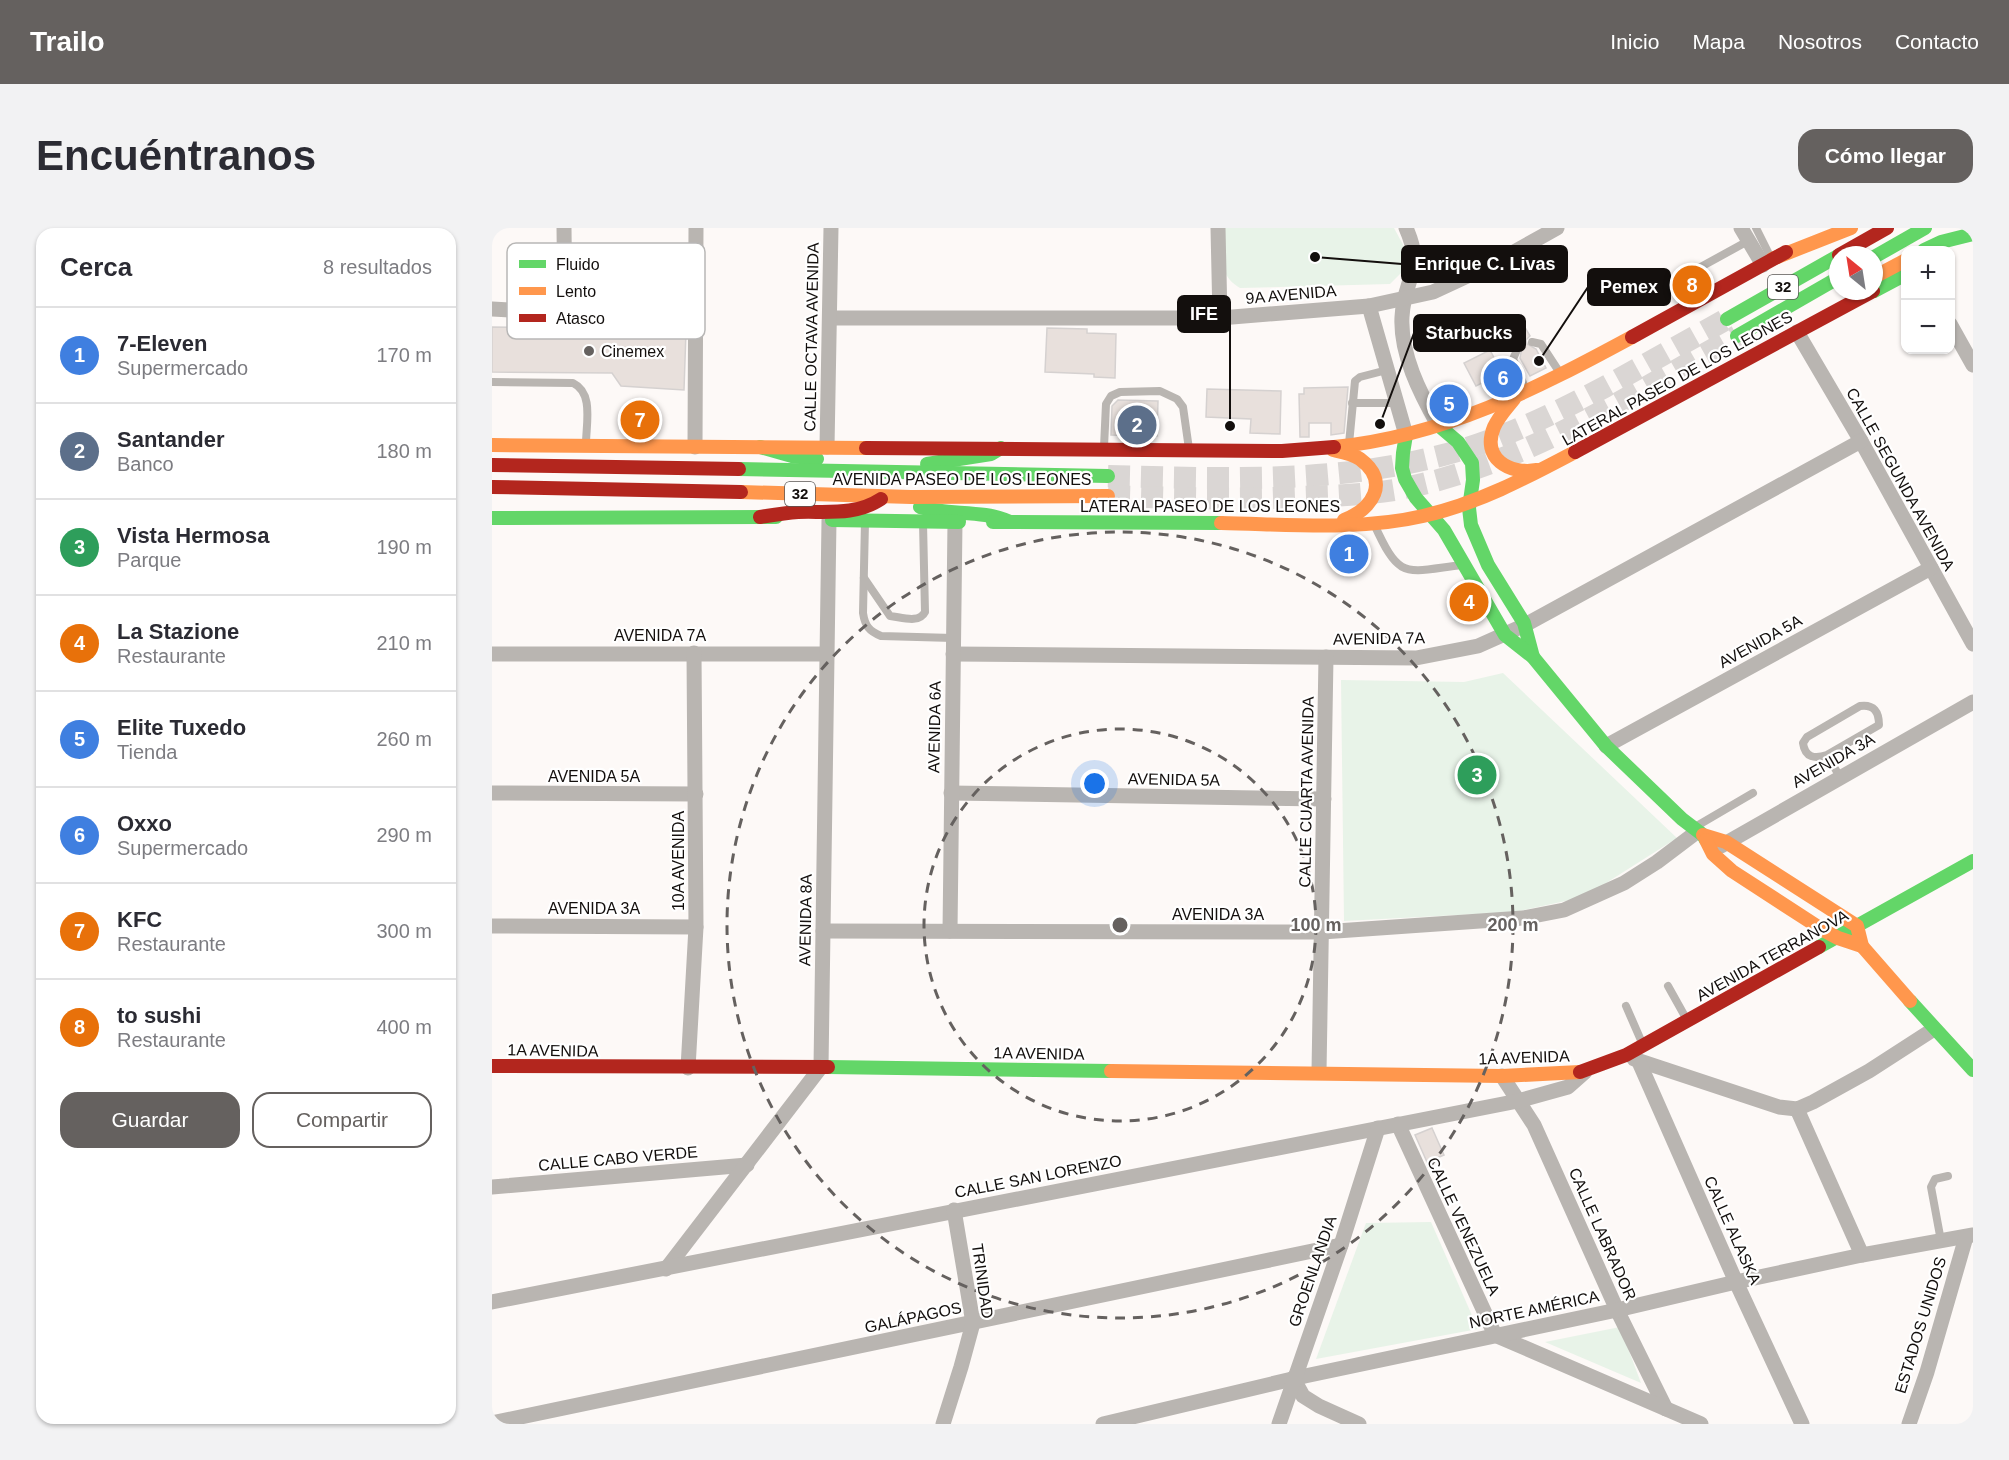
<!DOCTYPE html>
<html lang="es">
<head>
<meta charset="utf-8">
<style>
	body { margin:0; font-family:Helvetica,sans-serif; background:#f2f2f3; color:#2b2b33 }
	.controls { position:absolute; right:18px; top:18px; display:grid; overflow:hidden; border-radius:12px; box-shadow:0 2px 4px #0004 }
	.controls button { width:54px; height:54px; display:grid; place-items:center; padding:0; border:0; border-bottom:2px solid #e1e1e2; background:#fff; color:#2b2b33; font:30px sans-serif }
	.compass { position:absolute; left:1337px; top:18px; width:54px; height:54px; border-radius:50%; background:#fff; box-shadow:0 2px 4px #0004; rotate:330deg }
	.you { position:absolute; left:603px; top:556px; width:21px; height:21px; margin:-15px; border:4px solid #fff; border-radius:50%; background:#1a73e8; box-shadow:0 0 0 9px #1a73e833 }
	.badge { display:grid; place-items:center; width:39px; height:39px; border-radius:50%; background:#65615f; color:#fff; font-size:20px; font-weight:700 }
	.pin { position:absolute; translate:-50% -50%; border:3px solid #fff; box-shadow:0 2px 6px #0006 }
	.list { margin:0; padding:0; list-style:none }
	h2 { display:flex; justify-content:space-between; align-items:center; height:78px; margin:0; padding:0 24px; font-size:26px }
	h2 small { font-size:20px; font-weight:400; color:#7c7c81 }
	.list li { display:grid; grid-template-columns:39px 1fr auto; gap:18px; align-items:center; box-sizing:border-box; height:96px; padding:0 24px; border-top:2px solid #e1e1e2 }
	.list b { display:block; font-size:22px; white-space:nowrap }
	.list p { margin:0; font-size:20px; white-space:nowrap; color:#7c7c81 }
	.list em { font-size:20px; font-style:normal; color:#7c7c81 }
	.actions { display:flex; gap:12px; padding:18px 24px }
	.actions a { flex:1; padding:14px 0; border:2px solid #65615f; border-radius:18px; text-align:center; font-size:21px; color:#65615f }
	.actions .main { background:#65615f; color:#fff }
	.map { position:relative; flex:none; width:1481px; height:1196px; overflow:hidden; border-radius:18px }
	header { display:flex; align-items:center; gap:36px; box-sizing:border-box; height:84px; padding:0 30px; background:#65615f; color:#fff }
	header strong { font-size:28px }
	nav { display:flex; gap:33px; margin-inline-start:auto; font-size:21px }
	.intro { display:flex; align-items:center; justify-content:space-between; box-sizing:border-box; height:144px; padding:0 36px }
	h1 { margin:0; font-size:42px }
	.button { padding:15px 27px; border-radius:18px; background:#65615f; color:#fff; font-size:21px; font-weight:700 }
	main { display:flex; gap:36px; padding:0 36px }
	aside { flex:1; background:#fff; border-radius:18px; box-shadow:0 2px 4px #0004 }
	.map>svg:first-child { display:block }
</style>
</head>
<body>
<header>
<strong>Trailo</strong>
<nav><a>Inicio</a><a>Mapa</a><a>Nosotros</a><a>Contacto</a></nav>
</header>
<div class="intro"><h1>Encuéntranos</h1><a class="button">Cómo llegar</a></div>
<main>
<aside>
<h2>Cerca<small>8 resultados</small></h2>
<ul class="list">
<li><span class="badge" style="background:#3f7fe0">1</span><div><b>7-Eleven</b><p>Supermercado</p></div><em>170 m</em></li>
<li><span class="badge" style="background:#5c6f8a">2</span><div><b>Santander</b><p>Banco</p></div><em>180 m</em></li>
<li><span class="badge" style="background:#2e9e5b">3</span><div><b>Vista Hermosa</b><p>Parque</p></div><em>190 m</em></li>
<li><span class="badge" style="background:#e8710a">4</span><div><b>La Stazione</b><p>Restaurante</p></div><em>210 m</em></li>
<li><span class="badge" style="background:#3f7fe0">5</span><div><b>Elite Tuxedo</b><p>Tienda</p></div><em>260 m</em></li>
<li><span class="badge" style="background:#3f7fe0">6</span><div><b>Oxxo</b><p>Supermercado</p></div><em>290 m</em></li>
<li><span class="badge" style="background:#e8710a">7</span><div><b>KFC</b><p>Restaurante</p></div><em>300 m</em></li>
<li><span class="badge" style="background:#e8710a">8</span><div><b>to sushi</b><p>Restaurante</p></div><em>400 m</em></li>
</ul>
<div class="actions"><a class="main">Guardar</a><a>Compartir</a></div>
</aside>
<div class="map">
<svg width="1481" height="1196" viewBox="0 0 1481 1196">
	<rect width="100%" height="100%" fill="#fdf9f7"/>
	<!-- green -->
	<g fill="#e8f3e8">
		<path d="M731,0h171l13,24 1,14 -18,18 -150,4c-24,-14 -17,-36 -17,-60z"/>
		<path d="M1011,445l174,165 -93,59 -69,15 -171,9 -3,-241 123,2z"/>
		<path d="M939,994l47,107 -162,30 50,-136z"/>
		<path d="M1128,1099l21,56 -96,-41z"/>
	</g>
	<!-- building -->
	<g fill="#e8e0dc" stroke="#d5d1d0" stroke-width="1.5">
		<path d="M1031,96l7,12 -4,4 1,4 9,5 10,19 -16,8 -10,-18 2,-11 -3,-3 -5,1 -7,-13z"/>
		<path d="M0,99l194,4 -2,59 -63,-4 -9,-13 -120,-1z"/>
		<path d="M555,100l40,1v4l29,1 -1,44 -21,-1v-3l-49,-2z"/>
		<path d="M998,122l12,23 -26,13 -12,-23z"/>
		<path d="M856,159l-4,46 -13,2v-12h-22v14h-9l-1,-43h5v-6z"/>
		<path d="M715,161l74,2 -1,43 -30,-1 1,-14 -45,-2z"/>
		<path d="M626,172l40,1 -1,35 -46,-1 1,-29z"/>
		<path d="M940,900l12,27 -17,7 -12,-27z"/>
	</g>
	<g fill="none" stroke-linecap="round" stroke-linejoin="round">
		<!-- primary-tunnel -->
		<g stroke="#dad6d4" stroke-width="22" stroke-dasharray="22 11" stroke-linecap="butt">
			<path d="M616,248c134,3 271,10 398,-42 77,-31 149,-76 221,-115"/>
			<path d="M616,268c64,2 128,4 191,1 32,-1 64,-2 95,-7 125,-22 234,-94 343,-154"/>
		</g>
		<!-- lane -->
		<g stroke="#b9b5b1" stroke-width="8">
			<path d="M1264,0l14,28"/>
			<path d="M1210,69l-8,-19 3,-9 51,-28"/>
			<path d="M1040,114l9,2 19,29"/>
			<path d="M1025,122l-4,9 13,31"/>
			<path d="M0,154l81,1c21,10 13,41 13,61"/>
			<path d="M860,175h45"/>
			<path d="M857,216l6,-63 5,-4 27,-7"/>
			<path d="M612,219l2,-43 5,-8 9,-4 40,-1 17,8 6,8 6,42"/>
			<path d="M373,294l-2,91c2,13 6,18 18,23l72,2"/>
			<path d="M882,296c26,57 30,48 88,41"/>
			<path d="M372,350l26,38c11,1 29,8 35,-4l-2,-89"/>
			<path d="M1335,527c-12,4 -22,3 -24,-12l4,-6 53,-31c14,-2 19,6 19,19l-52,30 13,22"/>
			<path d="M1203,599l58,-34"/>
			<path d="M1176,758l19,34"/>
			<path d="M1134,778l17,39"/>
			<path d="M1449,1013l-10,-54 4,-8 13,-3"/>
		</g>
		<!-- street -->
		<g stroke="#b9b5b1" stroke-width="15">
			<path d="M72,0l1,85"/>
			<path d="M726,0l2,90"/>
			<path d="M914,0c19,43 -2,49 -4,89 -2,37 18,76 36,108"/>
			<path d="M1249,0l22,37"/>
			<path d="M877,78l37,129"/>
			<path d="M0,81l73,4 131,2"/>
			<path d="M339,90h389l149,-12 64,-14 56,-26 68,-38"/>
			<path d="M1458,96l23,41"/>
			<path d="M1305,104l64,109 112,203"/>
			<path d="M203,219l1,-219"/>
			<path d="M335,219l4,-219"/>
			<path d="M0,426h335"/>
			<path d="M461,426l463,4 62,-12 47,-21 336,-184"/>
			<path d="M1114,518l325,-178"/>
			<path d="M0,565l204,1"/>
			<path d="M459,565l373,6"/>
			<path d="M1229,618l252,-144"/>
			<path d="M0,698l204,1"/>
			<path d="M331,703l499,1 201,-14 41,-8 60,-27 33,-21 41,-31"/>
			<path d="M458,703l5,-409"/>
			<path d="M1142,831l145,48 18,2 16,-7 56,-31 65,-42"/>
			<path d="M1147,834l97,220 66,142"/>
			<path d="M196,840l8,-141 -2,-274"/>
			<path d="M827,844l7,-415"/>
			<path d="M1010,848l32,49 83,185 49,99"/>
			<path d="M1305,881l65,146"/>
			<path d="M906,896l97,211 206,89"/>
			<path d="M0,959l255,-22"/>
			<path d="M174,1041l155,-202 8,-547"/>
			<path d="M0,1074l1026,-201 50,-14 17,-15"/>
			<path d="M801,1150l10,18 16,10 40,18"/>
			<path d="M0,1195l849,-178"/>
			<path d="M451,1196l18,-57 12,-44 -19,-113"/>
			<path d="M611,1196l202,-48 312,-66 119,-28 126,-27 111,-20"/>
			<path d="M787,1196l62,-179 37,-117"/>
			<path d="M1417,1196l18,-52 39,-135"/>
		</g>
		<!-- fast -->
		<g stroke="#63d668" stroke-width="14">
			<path d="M1432,22l17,-8 32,-8"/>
			<path d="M1382,29l51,-29"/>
			<path d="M1382,63l32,-17"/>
			<path d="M1235,91l111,-63"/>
			<path d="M1245,108l101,-58"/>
			<path d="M946,197l20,17 14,21 1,17 -4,28 2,17 17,40 36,58 9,34"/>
			<path d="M914,207l-3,18 -1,15 3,11 11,19 28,32 61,105 28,22 73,89 76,73 21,16 3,5"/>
			<path d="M268,219l32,9 25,3"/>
			<path d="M435,236l64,-10 10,-6"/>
			<path d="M247,241l369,7"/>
			<path d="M428,279c30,9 61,2 90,15"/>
			<path d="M0,290l284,-1"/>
			<path d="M340,292l127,2"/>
			<path d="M501,294l228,1"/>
			<path d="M1327,719l154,-86"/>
			<path d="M1418,773l63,69"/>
			<path d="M336,839l283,4"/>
		</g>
		<!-- slow -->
		<g stroke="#ff974d" stroke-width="14">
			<path d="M1280,31l79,-31"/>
			<path d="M1382,49l32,-17"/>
			<path d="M1022,171c-7,9 -15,17 -20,28 -13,31 15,48 43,43"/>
			<path d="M0,217l374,3"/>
			<path d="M842,219c111,-11 202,-58 298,-110"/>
			<path d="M841,222c9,2 20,4 27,9 31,23 12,50 -16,61"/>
			<path d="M249,264l170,5 197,-1"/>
			<path d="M729,295c64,1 138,8 202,-7 54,-12 103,-38 152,-64"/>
			<path d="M1211,607l23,7 131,84 5,20 48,55"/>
			<path d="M1214,612l7,14 19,17 91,59 15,8 24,8"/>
			<path d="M619,843l391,5 78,-4"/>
		</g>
		<!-- jam -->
		<g stroke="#b3261e" stroke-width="14">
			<path d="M1347,27l48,-27"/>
			<path d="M1140,109l154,-85"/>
			<path d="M374,220l416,3 52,-4"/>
			<path d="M1083,224l298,-161"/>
			<path d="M0,237l247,4"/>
			<path d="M0,259l249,5"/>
			<path d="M268,289c13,-2 25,-4 38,-5 29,-1 57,4 83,-13"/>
			<path d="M0,838l336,1"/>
			<path d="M1088,844l46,-17 193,-108"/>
		</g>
	</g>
	<!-- distance rings -->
	<g fill="none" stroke="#65615f" stroke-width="3" stroke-dasharray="10 8">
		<circle cx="628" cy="697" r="196"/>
		<circle cx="628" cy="697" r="393"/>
	</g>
	<!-- markers -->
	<circle fill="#65615f" stroke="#fff" stroke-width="2" cx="97" cy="123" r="6"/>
	<g text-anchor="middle" stroke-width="4.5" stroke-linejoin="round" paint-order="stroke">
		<!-- shield labels -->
		<g fill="#fff" stroke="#5a5756" stroke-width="1.5">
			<rect x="1276" y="47" width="30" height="24" rx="4.5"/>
			<rect x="293" y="254" width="30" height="24" rx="4.5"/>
		</g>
		<g font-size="15" font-weight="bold" fill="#130f0d">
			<text x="1291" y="64">32</text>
			<text x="308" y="271">32</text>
		</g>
		<!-- street labels -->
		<g font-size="16" fill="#130f0d" stroke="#fff">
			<text transform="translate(799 66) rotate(-5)" y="6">9A AVENIDA</text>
			<text transform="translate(319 109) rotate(-89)" y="6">CALLE OCTAVA AVENIDA</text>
			<text transform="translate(1185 150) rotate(-29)" y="6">LATERAL PASEO DE LOS LEONES</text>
			<text x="470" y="257">AVENIDA PASEO DE LOS LEONES</text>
			<text transform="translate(1409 251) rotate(61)" y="6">CALLE SEGUNDA AVENIDA</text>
			<text x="718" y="284">LATERAL PASEO DE LOS LEONES</text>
			<text x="168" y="413">AVENIDA 7A</text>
			<text transform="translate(887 410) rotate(-1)" y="6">AVENIDA 7A</text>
			<text transform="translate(1268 413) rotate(-29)" y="6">AVENIDA 5A</text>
			<text transform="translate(442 499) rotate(-89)" y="6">AVENIDA 6A</text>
			<text transform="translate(1341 532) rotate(-30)" y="6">AVENIDA 3A</text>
			<text x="102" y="554">AVENIDA 5A</text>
			<text transform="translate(682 551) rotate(1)" y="6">AVENIDA 5A</text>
			<text transform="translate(814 564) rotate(-89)" y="6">CALLE CUARTA AVENIDA</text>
			<text transform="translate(186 633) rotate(-90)" y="6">10A AVENIDA</text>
			<text x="102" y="686">AVENIDA 3A</text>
			<text x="726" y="692">AVENIDA 3A</text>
			<text transform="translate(313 692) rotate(-89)" y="6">AVENIDA 8A</text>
			<text transform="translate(1280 727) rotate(-29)" y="6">AVENIDA TERRANOVA</text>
			<text transform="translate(61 822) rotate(1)" y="6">1A AVENIDA</text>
			<text transform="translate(547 825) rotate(1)" y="6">1A AVENIDA</text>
			<text transform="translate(1032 829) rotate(-2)" y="6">1A AVENIDA</text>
			<text transform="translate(126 930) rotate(-5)" y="6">CALLE CABO VERDE</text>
			<text transform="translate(546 948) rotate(-11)" y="6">CALLE SAN LORENZO</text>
			<text transform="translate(972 998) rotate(65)" y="6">CALLE VENEZUELA</text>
			<text transform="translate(1241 1002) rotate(66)" y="6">CALLE ALASKA</text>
			<text transform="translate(1111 1006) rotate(66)" y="6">CALLE LABRADOR</text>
			<text transform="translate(820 1043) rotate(-71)" y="6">GROENLANDIA</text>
			<text transform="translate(491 1053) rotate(82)" y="6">TRINIDAD</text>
			<text transform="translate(1042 1081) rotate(-12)" y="6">NORTE AMÉRICA</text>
			<text transform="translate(421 1089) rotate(-12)" y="6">GALÁPAGOS</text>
			<text transform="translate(1428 1097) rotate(-73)" y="6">ESTADOS UNIDOS</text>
		</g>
		<!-- poi labels -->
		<g font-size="16" fill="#130f0d" stroke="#fff" text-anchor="start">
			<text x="109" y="129">Cinemex</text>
		</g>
	</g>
	<!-- legend -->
	<rect x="15" y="15" width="198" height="96" rx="9" fill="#fff" stroke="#b8b7b6" stroke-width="1.5"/>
	<rect x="27" y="32" width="27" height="8" fill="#63d668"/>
	<rect x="27" y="59" width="27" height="8" fill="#ff974d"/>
	<rect x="27" y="86" width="27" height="8" fill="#b3261e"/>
	<g font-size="16" fill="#130f0d">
		<text x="64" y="42">Fluido</text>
		<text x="64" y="69">Lento</text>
		<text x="64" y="96">Atasco</text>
	</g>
	<circle cx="628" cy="697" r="9" fill="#65615f" stroke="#fff" stroke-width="3"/>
	<g font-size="18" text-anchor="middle" font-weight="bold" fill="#65615f" stroke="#fff" stroke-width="4.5" stroke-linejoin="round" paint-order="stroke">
		<text x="824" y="703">100 m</text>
		<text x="1021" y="703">200 m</text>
	</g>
	<!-- callouts -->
	<path fill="none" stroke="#130f0d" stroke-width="2" d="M823 29L910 36M1047 133L1096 59M738 198L738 86M888 196L922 105"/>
	<g fill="#130f0d" stroke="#fff" stroke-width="2">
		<circle cx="823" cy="29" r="6"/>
		<circle cx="1047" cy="133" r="6"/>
		<circle cx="738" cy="198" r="6"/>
		<circle cx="888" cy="196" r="6"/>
	</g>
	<g fill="#130f0d" stroke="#130f0d" stroke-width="2">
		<rect x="910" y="18" width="165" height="36" rx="6"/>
		<rect x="1096" y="41" width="82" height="36" rx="6"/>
		<rect x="686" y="68" width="52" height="36" rx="6"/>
		<rect x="922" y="87" width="111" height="36" rx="6"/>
	</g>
	<g font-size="18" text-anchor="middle" font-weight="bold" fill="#fff">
		<text x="993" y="42">Enrique C. Livas</text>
		<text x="1137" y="65">Pemex</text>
		<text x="712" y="92">IFE</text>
		<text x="977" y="111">Starbucks</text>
	</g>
</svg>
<div class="controls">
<button>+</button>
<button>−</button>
</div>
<svg class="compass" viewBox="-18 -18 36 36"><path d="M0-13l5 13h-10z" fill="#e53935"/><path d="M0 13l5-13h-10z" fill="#7c7c81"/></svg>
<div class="you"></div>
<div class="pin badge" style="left:857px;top:326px;background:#3f7fe0">1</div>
<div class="pin badge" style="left:645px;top:197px;background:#5c6f8a">2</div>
<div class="pin badge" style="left:985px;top:547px;background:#2e9e5b">3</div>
<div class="pin badge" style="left:977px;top:374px;background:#e8710a">4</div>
<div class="pin badge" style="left:957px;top:176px;background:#3f7fe0">5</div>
<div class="pin badge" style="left:1011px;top:150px;background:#3f7fe0">6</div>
<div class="pin badge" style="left:148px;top:192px;background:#e8710a">7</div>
<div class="pin badge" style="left:1200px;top:57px;background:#e8710a">8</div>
</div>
</main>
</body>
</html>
